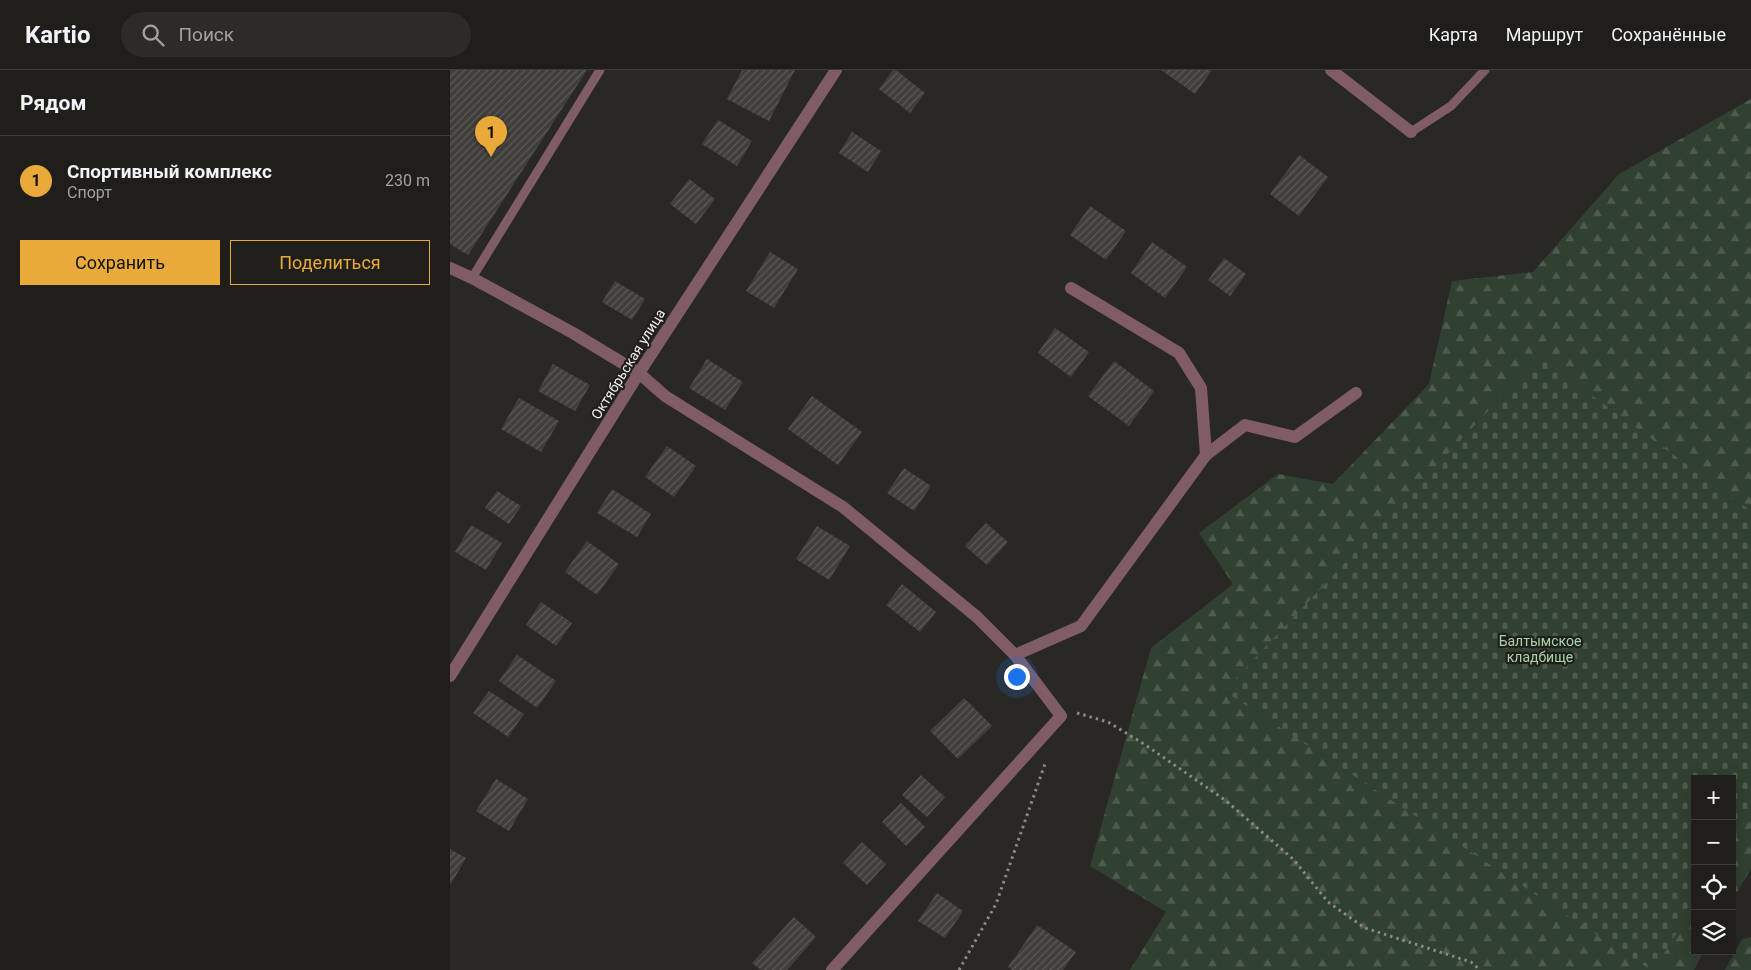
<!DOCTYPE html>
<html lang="ru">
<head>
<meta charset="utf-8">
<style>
	body { margin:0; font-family:Roboto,sans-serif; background:#2d2b28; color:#f1f3f6 }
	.controls { position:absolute; right:15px; bottom:15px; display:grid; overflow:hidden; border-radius:0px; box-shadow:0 5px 20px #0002 }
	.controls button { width:45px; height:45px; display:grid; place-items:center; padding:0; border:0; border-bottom:1px solid #3d3c3a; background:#201e1b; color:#f1f3f6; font:25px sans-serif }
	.you { position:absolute; left:566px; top:606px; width:18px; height:18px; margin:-12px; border:4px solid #fff; border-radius:50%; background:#1a73e8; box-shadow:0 0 0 8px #1a73e833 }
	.badge { display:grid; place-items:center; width:32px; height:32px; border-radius:50%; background:#eaaa39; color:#111; font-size:16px; font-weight:700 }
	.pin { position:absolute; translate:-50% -41px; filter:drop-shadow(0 1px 2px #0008) }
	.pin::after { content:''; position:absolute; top:26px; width:18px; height:15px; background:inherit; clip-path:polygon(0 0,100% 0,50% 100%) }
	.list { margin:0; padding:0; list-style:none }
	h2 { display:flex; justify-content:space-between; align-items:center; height:65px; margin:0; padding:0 20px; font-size:21px }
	h2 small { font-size:16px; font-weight:400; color:#a2a2a3 }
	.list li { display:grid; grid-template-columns:32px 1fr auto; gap:15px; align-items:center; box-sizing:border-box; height:90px; padding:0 20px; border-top:1px solid #3d3c3a }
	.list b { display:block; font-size:19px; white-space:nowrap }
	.list p { margin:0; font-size:16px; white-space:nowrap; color:#a2a2a3 }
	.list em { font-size:16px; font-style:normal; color:#a2a2a3 }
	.actions { display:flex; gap:10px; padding:15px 20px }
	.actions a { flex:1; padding:11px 0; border:1px solid #eaaa39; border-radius:0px; text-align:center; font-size:18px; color:#eaaa39 }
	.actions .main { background:#eaaa39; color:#111 }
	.icon { flex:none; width:28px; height:28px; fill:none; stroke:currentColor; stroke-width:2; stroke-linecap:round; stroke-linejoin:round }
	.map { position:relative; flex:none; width:1301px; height:900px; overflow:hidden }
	header { display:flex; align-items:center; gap:30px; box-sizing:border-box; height:70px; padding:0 25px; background:#201e1b; border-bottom:1px solid #3d3c3a }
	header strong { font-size:24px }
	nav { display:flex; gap:28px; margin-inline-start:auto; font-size:18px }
	.search { width:350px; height:45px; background:#2d2b28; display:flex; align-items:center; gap:12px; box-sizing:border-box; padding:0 18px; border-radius:28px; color:#a2a2a3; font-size:19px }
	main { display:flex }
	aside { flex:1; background:#201e1b }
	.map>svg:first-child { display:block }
</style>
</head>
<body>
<header>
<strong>Kartio</strong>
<div class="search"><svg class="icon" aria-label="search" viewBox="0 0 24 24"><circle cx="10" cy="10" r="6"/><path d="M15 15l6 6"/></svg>Поиск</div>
<nav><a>Карта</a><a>Маршрут</a><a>Сохранённые</a></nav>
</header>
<main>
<aside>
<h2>Рядом<small></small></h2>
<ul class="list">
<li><span class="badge">1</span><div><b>Спортивный комплекс</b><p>Спорт</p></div><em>230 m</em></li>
</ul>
<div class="actions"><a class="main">Сохранить</a><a>Поделиться</a></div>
</aside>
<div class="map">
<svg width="1301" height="900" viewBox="0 0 1301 900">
	<defs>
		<pattern id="forest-firs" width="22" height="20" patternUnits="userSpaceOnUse" patternTransform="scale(1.25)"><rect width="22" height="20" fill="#304031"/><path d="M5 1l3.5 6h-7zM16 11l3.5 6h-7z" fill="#4e5c4f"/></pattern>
		<pattern id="cemetery-stones" width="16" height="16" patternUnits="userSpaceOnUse" patternTransform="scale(1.25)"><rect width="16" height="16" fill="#304031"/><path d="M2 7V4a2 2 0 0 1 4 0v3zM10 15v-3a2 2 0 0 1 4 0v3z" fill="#4e5c4f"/></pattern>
		<pattern id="building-hatch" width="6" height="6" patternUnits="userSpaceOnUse" patternTransform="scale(1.25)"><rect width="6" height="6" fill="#413f3b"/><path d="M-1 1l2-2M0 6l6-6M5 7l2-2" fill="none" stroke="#5d5b58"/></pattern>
	</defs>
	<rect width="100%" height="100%" fill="#2a2824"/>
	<!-- forest -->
	<g fill="url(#forest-firs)">
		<path d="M1301,29v770l-19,31v-121h-37v172h9l-10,19h-564l36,-58 -76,-46 61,-218 82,-64 -34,-51 79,-59 55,10 96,-100 23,-103 81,-9 86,-98z"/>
		<path d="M1301,867v33h-26l17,-31z"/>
	</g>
	<!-- cemetery -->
	<path fill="url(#cemetery-stones)" d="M1089,287l212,154v301l-19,30v-63h-37v124l-41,67h-3l-427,-279z"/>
	<!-- building -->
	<g fill="url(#building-hatch)">
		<path d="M0,0h137l-119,185 -18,-11z"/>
		<path d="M292,0h53l-26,51 -42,-22z"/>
		<path d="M443,0h3l29,23 -15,20 -31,-24z"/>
		<path d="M711,0h51l-17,24z"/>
		<path d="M268,50l34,21 -15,25 -35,-22z"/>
		<path d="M402,62l29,19 -13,21 -29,-19z"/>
		<path d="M849,85l29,22 -29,39 -29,-22z"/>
		<path d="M239,109l26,20 -19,25 -26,-20z"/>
		<path d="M640,136l36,25 -20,29 -36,-25z"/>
		<path d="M702,172l35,25 -22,31 -34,-25z"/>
		<path d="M320,182l28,17 -24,39 -28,-17z"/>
		<path d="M774,188l22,16 -16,22 -22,-16z"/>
		<path d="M165,211l30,18 -13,21 -30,-18z"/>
		<path d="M605,258l34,24 -18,25 -33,-24z"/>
		<path d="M257,289l36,23 -18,28 -36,-22z"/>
		<path d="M664,291l40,30 -25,35 -41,-30z"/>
		<path d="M103,294l37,21 -15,26 -37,-20z"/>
		<path d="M362,326l50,36 -24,33 -50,-36z"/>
		<path d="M69,328l40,23 -18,31 -40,-23z"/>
		<path d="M217,376l29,20 -22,31 -29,-20z"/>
		<path d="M454,398l27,18 -17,25 -27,-18z"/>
		<path d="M162,419l39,25 -14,23 -40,-24z"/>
		<path d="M47,421l24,15 -12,18 -24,-16z"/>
		<path d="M536,453l22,19 -21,23 -22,-19z"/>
		<path d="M21,455l31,18 -16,27 -31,-18z"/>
		<path d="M367,456l33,20 -21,34 -33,-21z"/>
		<path d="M137,471l32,23 -22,31 -32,-23z"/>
		<path d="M452,514l34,28 -16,20 -34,-27z"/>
		<path d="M91,532l31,21 -16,23 -30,-21z"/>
		<path d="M67,585l39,26 -19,27 -38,-27z"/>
		<path d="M39,621l35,23 -16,23 -35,-24z"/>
		<path d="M514,628l28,28 -34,33 -28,-28z"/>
		<path d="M471,705l24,22 -18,20 -25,-22z"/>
		<path d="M46,709l32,20 -19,32 -33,-20z"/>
		<path d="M451,733l24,24 -19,19 -24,-24z"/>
		<path d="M412,772l24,22 -19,21 -24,-22z"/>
		<path d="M0,779l16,9 -15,26 -1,-1z"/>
		<path d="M487,823l26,18 -18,27 -27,-17z"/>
		<path d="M344,847l22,20 -29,33h-26l-9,-7z"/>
		<path d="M587,855l39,27 -13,18h-51l-4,-3z"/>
	</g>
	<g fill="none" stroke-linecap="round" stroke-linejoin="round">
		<!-- path -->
		<g stroke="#8a8986" stroke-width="3" stroke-dasharray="2.5 4" stroke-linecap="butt">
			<path d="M627,643l31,9 36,22 81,56 68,59 35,43 37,26 106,34 9,8"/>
			<path d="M509,900l37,-66 50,-143"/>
		</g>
		<!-- lane -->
		<g stroke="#805d65" stroke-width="9">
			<path d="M961,62l40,-26 34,-36"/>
			<path d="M22,208l128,-208"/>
		</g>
		<!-- street -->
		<g stroke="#805d65" stroke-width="12">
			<path d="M881,0l80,62"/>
			<path d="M0,198l22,10 101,55 66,40 26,23 178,111 134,110 38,38 46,61 -229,254"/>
			<path d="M621,218l108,65 22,35 5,67"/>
			<path d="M565,585l66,-29 125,-171 39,-30 50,12 61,-44"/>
			<path d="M0,606l189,-303 197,-303"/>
		</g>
	</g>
	<g text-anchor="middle" stroke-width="4.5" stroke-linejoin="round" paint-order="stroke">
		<!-- street labels -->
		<g font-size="14" fill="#f1f0ee" stroke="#201f1b">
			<text transform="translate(178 294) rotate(-58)" y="5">Октябрьская улица</text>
		</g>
		<!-- park labels -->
		<g font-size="14" fill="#a7d5aa" stroke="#201f1b">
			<text x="1090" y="576">Балтымское<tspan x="1090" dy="16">кладбище</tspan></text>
		</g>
	</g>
</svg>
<div class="controls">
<button>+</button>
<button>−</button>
<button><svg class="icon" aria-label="locate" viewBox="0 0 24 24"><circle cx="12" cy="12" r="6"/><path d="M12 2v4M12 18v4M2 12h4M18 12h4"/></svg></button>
<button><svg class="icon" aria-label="layers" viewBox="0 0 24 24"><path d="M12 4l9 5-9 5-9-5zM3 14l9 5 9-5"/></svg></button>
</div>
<div class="you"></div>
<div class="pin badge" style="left:41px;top:87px">1</div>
</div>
</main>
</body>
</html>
